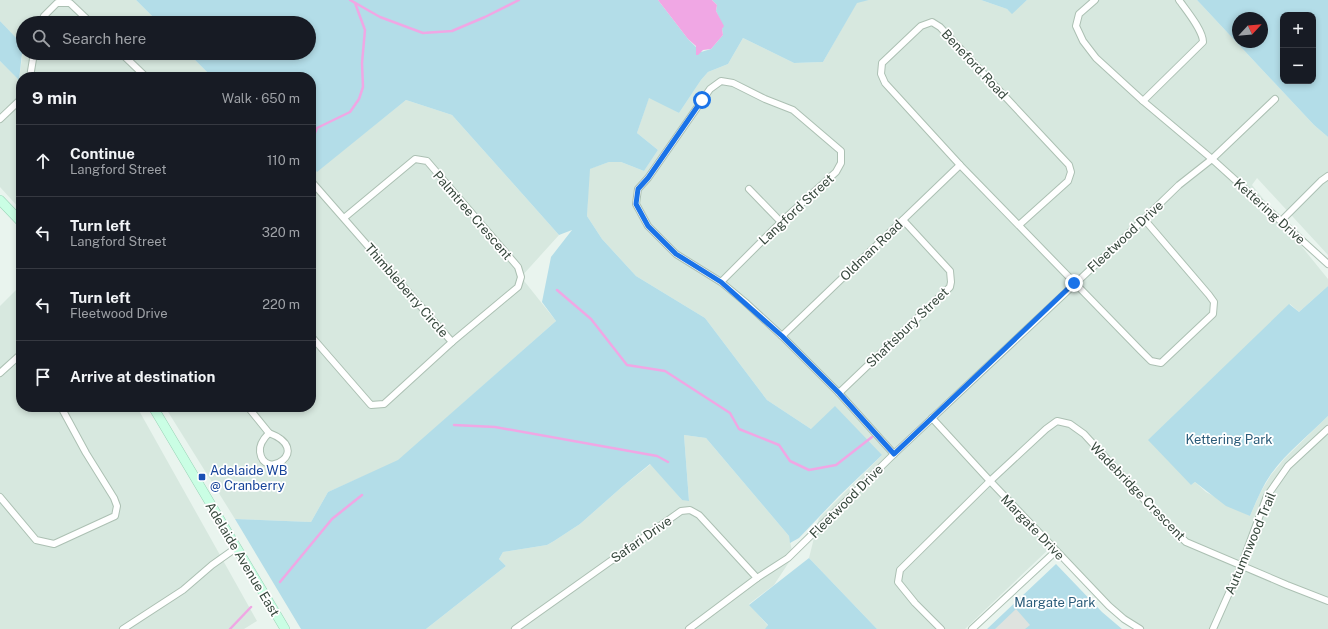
<!DOCTYPE html>
<html lang="en">
<head>
<meta charset="utf-8">
<style>
	body { margin:0; font-family:"Public Sans",sans-serif; background:#242831; color:#f1f3f6 }
	.controls { position:absolute; right:12px; top:12px; display:grid; overflow:hidden; border-radius:8px; box-shadow:0 2px 6px #0003 }
	.controls button { width:36px; height:36px; display:grid; place-items:center; padding:0; border:0; border-bottom:1px solid #363941; background:#171b24; color:#f1f3f6; font:20px sans-serif }
	.compass { position:absolute; left:1232px; top:12px; width:36px; height:36px; border-radius:50%; background:#171b24; box-shadow:0 2px 6px #0003; rotate:64deg }
	.stop { position:absolute; width:12px; height:12px; margin:-9px; border:3px solid #1a73e8; border-radius:50%; background:#fff }
	.stop.end { background:#1a73e8; border-color:#fff; box-shadow:0 1px 4px #0008 }
	.list { margin:0; padding:0; list-style:none }
	h2 { display:flex; justify-content:space-between; align-items:center; height:52px; margin:0; padding:0 16px; font-size:17px }
	h2 small { font-size:13px; font-weight:400; color:#9ea1a6 }
	.list li { display:grid; grid-template-columns:26px 1fr auto; gap:12px; align-items:center; box-sizing:border-box; height:72px; padding:0 16px; border-top:1px solid #363941 }
	.list b { display:block; font-size:15px; white-space:nowrap }
	.list p { margin:0; font-size:13px; white-space:nowrap; color:#9ea1a6 }
	.list em { font-size:13px; font-style:normal; color:#9ea1a6 }
	.icon { flex:none; width:22px; height:22px; fill:none; stroke:currentColor; stroke-width:2; stroke-linecap:round; stroke-linejoin:round }
	.map { position:relative; flex:none; width:1328px; height:629px; overflow:hidden }
	.search { position:absolute; background:#171b24; box-shadow:0 2px 6px #0003; left:16px; top:16px; width:300px; height:44px; display:flex; align-items:center; gap:10px; box-sizing:border-box; padding:0 14px; border-radius:22px; color:#9ea1a6; font-size:15px }
	.panel { position:absolute; background:#171b24; box-shadow:0 2px 6px #0003; left:16px; top:72px; width:300px; height:340px; border-radius:16px }
	.map>svg:first-child { display:block }
</style>
</head>
<body>
<div class="map">
<svg width="1328" height="629" viewBox="0 0 1328 629">
	<rect width="100%" height="100%" fill="#e9f4ee"/>
	<!-- residential -->
	<g fill="#d7e8df">
		<path d="M0,0h136l23,23h-136v22l-23,-24z"/>
		<path d="M869,0h112l26,9 5,4 15,-13h170l117,125 14,12v118l-71,-77 -5,7 76,94v7l-29,26 -9,-8 -99,181 4,-3 11,10 44,24 10,-23 11,-18 14,-17 43,-42v213h-190l-19,-11 -68,-71 -86,82h-88l-68,-71 10,-40 63,-63 -71,-26 -44,-29 -62,-82 -69,-42 -34,-37 -15,-23 2,-47 20,-7h12l23,9 14,-21 -21,-17 12,-36 30,16 22,-33 7,-8 20,-8 15,-26 51,25 29,-1 34,-60z"/>
		<path d="M23,51v2h165l24,24h-191v133l-21,-23v-126l19,18z"/>
		<path d="M406,100l46,15 107,120 -38,42 35,44 -158,140 -70,31 -17,30 -76,-3 -70,-112h146v-242l6,6z"/>
		<path d="M21,285v122h116l120,214 -13,8h-244v-323z"/>
		<path d="M684,435l22,3 83,98 4,20 -19,29 -25,19 19,22 -3,3h-339l80,-63 -7,-7 4,-7 44,-7 7,-4 26,-17 43,-38 28,-22 31,36h7z"/>
	</g>
	<!-- green -->
	<g fill="#b3dde8" fill-rule="evenodd">
		<path d="M136,0h522l30,39 13,13 10,-3 12,-14 -1,-6 1,-3 -7,-15 1,-6 -5,-5h157l-12,3 -34,59 -29,1 -51,-25 -15,26 -20,8 -7,8 -22,33 -30,-15 -12,35 21,17 -14,21 -23,-9h-12l-19,7 -3,47 15,23 34,37 69,42 62,82 44,29 24,-23 47,49 -43,41 -40,42 -9,5 -1,-7 -83,-98 -22,-3 5,66 -7,-1 -32,-36 -27,22 -43,38 -26,17 -7,4 -44,7 -4,7 7,7 -80,63h-125l-66,-110 76,3 17,-30 70,-32 158,-139 -14,-19 9,-45 21,-27 -13,5 -107,-120 -46,-15 -89,72 -6,-7v-61l3,-3 -3,-1v-23h-54l-12,-5 -5,5h-28l-24,-24h121v-30h-150z"/>
		<path d="M981,0h46l-15,14 -5,-5z"/>
		<path d="M1197,0h131v137l-14,-12zM1283,15h30v66h-30zM1238,18h24v24h-24z"/>
		<path d="M0,21l23,24 -4,35 -19,-19z"/>
		<path d="M1328,286v130c-19,19 -41,36 -57,58 -9,13 -15,28 -21,42l-24,-10 -31,-24 -4,3 -43,-45 141,-136 10,8z"/>
		<path d="M809,558l68,71h-112l3,-4 -19,-20z"/>
		<path d="M1056,564l46,48 20,17h-135z"/>
	</g>
	<!-- parking -->
	<path fill="#dee3df" d="M1016,609l14,16 -5,4h-30z"/>
	<!-- water -->
	<path fill="#f0a7e4" d="M658,0h54l5,5 -1,6 8,15 -2,3 1,6 -12,14 -8,1 -5,5h-2v-9l-8,-7z"/>
	<g fill="none" stroke-linecap="round" stroke-linejoin="round">
		<!-- stream -->
		<g stroke="#f0a7e4" stroke-width="2.5">
			<path d="M350,0l30,17 43,16 29,-2 33,-14 34,-17"/>
			<path d="M311,142l6,-14 33,-16 9,-13 4,-12 -1,-24 3,-33 -10,-27"/>
			<path d="M557,290l34,29 36,46 38,6 65,42 9,16 40,16 11,16 19,9 27,-5 36,-28"/>
			<path d="M454,425l41,2 162,29 11,6"/>
			<path d="M280,582l52,-63 30,-24"/>
			<path d="M230,629l21,-22"/>
		</g>
		<defs>
			<g id="minor">
				<path d="M1095,0l-16,14 -3,12 7,15 13,17 47,43 69,58 116,105"/>
				<path d="M41,23l3,-7 13,-13h13l21,20"/>
				<path d="M121,53l25,24"/>
				<path d="M30,77l4,-24"/>
				<path d="M1143,101l60,-59c0,-12 -17,-32 -24,-42"/>
				<path d="M0,119l21,-20"/>
				<path d="M311,181l141,161 -68,62 -13,1 -60,-69"/>
				<path d="M749,189l32,33"/>
				<path d="M344,218l71,-59 12,2 91,106 3,10 -3,10 -66,55"/>
				<path d="M1281,221l40,-40 7,-5"/>
				<path d="M1019,225l49,-44 3,-9 -2,-7 -129,-138 -8,-5 -11,4 -39,37 -1,11 4,9 75,82 181,186 10,10 10,2 52,-49 1,-12 -5,-7 -65,-76"/>
				<path d="M721,282l60,-60 55,-50 5,-9v-12l-48,-41 -28,-11 -32,-16 -12,-2 -11,8 -62,89 -10,11 -2,15 12,22 28,28 45,28 24,20 37,34 57,57 55,61"/>
				<path d="M782,336l178,-171"/>
				<path d="M0,373l21,-19"/>
				<path d="M839,393l111,-106 1,-5 -1,-11 -47,-51"/>
				<path d="M248,407l21,26"/>
				<path d="M156,411l7,-4"/>
				<path d="M932,418l58,63 119,125 15,13 16,10"/>
				<path d="M269,433c45,17 -5,49 -9,19 -1,-7 4,-14 9,-19z"/>
				<path d="M0,497l36,43 18,4 61,-28 2,-10 -3,-8 -28,-45 -25,-46"/>
				<path d="M123,629l60,-39 29,-25 24,-17"/>
				<path d="M515,629l166,-118 9,-1 9,5 58,63"/>
				<path d="M689,629l68,-51 31,-20 106,-104 250,-235 35,-34 33,-26 63,-60"/>
				<path d="M941,629l-26,-26 -17,-21 2,-12 90,-89 56,-52 11,-8 13,3 14,10 77,84 25,24 101,43 41,16"/>
				<path d="M972,629l84,-78"/>
				<path d="M1213,629l28,-63 26,-70 21,-30 40,-37"/>
			</g>
			<g id="secondary">
				<path d="M0,200l21,22"/>
				<path d="M153,407l132,222"/>
			</g>
		</defs>
		<!-- minor casing -->
		<use href="#minor" stroke="#acc0b3" stroke-width="8"/>
		<!-- secondary casing -->
		<use href="#secondary" stroke="#99d3b6" stroke-width="10"/>
		<!-- minor -->
		<use href="#minor" stroke="#fff" stroke-width="6"/>
		<!-- secondary -->
		<use href="#secondary" stroke="#cafee4" stroke-width="9"/>
	</g>
	<g fill="none" stroke-linecap="round" stroke-linejoin="round">
		<!-- route -->
		<path stroke="#1a73e8" stroke-width="5" d="M702,100l-54,78 -10,11 -2,15 12,22 28,28 45,28 61,54 57,57 55,61 180,-171"/>
	</g>
	<!-- markers -->
	<rect fill="#1a4fb4" stroke="#fff" stroke-width="1.5" x="198" y="473" width="8" height="8" rx="2"/>
	<g text-anchor="middle" stroke-width="3.5" stroke-linejoin="round" paint-order="stroke">
		<!-- street labels -->
		<g font-size="13" fill="#37483d" stroke="#fff">
			<text transform="translate(975 64) rotate(47)" y="5">Beneford Road</text>
			<text transform="translate(796 209) rotate(-43)" y="5">Langford Street</text>
			<text transform="translate(1270 211) rotate(42)" y="5">Kettering Drive</text>
			<text transform="translate(473 215) rotate(49)" y="5">Palmtree Crescent</text>
			<text transform="translate(1125 236) rotate(-43)" y="5">Fleetwood Drive</text>
			<text transform="translate(871 250) rotate(-44)" y="5">Oldman Road</text>
			<text transform="translate(407 290) rotate(49)" y="5">Thimbleberry Circle</text>
			<text transform="translate(907 327) rotate(-44)" y="5">Shaftsbury Street</text>
			<text transform="translate(1138 491) rotate(46)" y="5">Wadebridge Crescent</text>
			<text transform="translate(846 501) rotate(-45)" y="5">Fleetwood Drive</text>
			<text transform="translate(1033 527) rotate(46)" y="5">Margate Drive</text>
			<text transform="translate(641 539) rotate(-35)" y="5">Safari Drive</text>
			<text transform="translate(1250 543) rotate(-67)" y="5">Autumnwood Trail</text>
			<text transform="translate(243 559) rotate(59)" y="5">Adelaide Avenue East</text>
		</g>
		<!-- park labels -->
		<g font-size="13" fill="#2b5c7a" stroke="#fff">
			<text x="1229" y="444">Kettering Park</text>
			<text x="1055" y="607">Margate Park</text>
		</g>
		<!-- transit labels -->
		<g font-size="13" fill="#164399" stroke="#fff" text-anchor="start">
			<text x="210" y="475">Adelaide WB<tspan x="210" dy="15">@ Cranberry</tspan></text>
		</g>
	</g>
</svg>
<div class="controls">
<button>+</button>
<button>−</button>
</div>
<svg class="compass" viewBox="-18 -18 36 36"><path d="M0-13l5 13h-10z" fill="#e53935"/><path d="M0 13l5-13h-10z" fill="#9ea1a6"/></svg>
<div class="stop" style="left:702px;top:100px"></div>
<div class="stop end" style="left:1074px;top:283px"></div>
<div class="search"><svg class="icon" aria-label="search" viewBox="0 0 24 24"><circle cx="10" cy="10" r="6"/><path d="M15 15l6 6"/></svg>Search here</div>
<section class="panel">
<h2>9 min<small>Walk · 650 m</small></h2>
<ul class="list">
<li><svg class="icon" aria-label="ahead" viewBox="0 0 24 24"><path d="M12 20V5M6 11l6-6 6 6"/></svg><div><b>Continue</b><p>Langford Street</p></div><em>110 m</em></li>
<li><svg class="icon" aria-label="left" viewBox="0 0 24 24"><path d="M17 20v-9H6M10 6l-5 5 5 5"/></svg><div><b>Turn left</b><p>Langford Street</p></div><em>320 m</em></li>
<li><svg class="icon" aria-label="left" viewBox="0 0 24 24"><path d="M17 20v-9H6M10 6l-5 5 5 5"/></svg><div><b>Turn left</b><p>Fleetwood Drive</p></div><em>220 m</em></li>
<li><svg class="icon" aria-label="arrive" viewBox="0 0 24 24"><path d="M6 21V4h12l-3 4 3 4H6"/></svg><div><b>Arrive at destination</b></div></li>
</ul>
</section>
</div>
</body>
</html>
